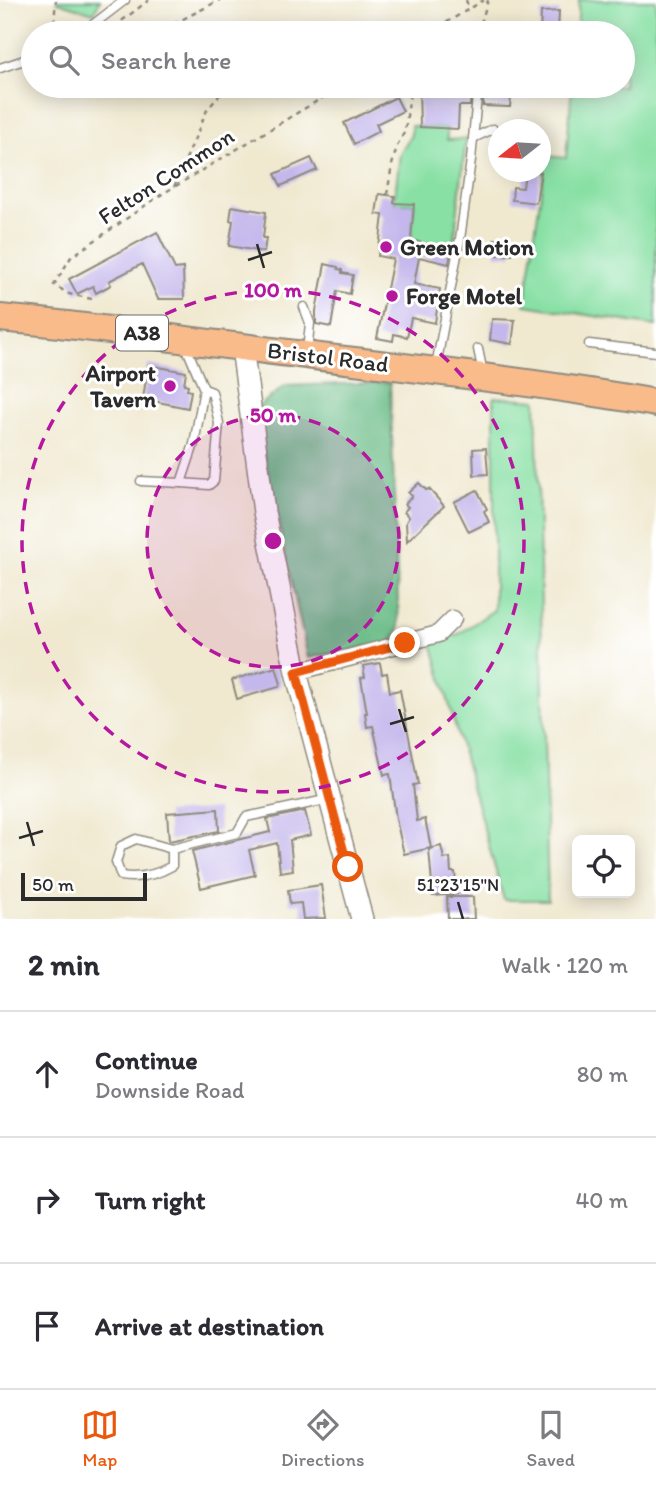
<!DOCTYPE html>
<html lang="en">
<head>
<meta charset="utf-8">
<style>
	body { margin:0; font-family:Itim,sans-serif; background:#f7f7f7; color:#2b2b33 }
	.controls { position:absolute; right:21px; bottom:21px; display:grid; overflow:hidden; border-radius:10px; box-shadow:0 4px 18px #0003 }
	.controls button { width:63px; height:63px; display:grid; place-items:center; padding:0; border:0; border-bottom:2px solid #e1e1e2; background:#fff; color:#2b2b33; font:35px sans-serif }
	.compass { position:absolute; left:488px; top:119px; width:63px; height:63px; border-radius:50%; background:#fff; box-shadow:0 4px 18px #0003; rotate:253deg }
	.scale { position:absolute; left:21px; bottom:18px; width:126px; box-sizing:border-box; padding-left:7px; border:4px solid #2b2b2b; border-top:0; font-size:19px; line-height:24px; white-space:nowrap; color:#2b2b2b; -webkit-text-stroke:5px #fff; paint-order:stroke }
	.stop { position:absolute; width:21px; height:21px; margin:-16px; border:5px solid #ea580c; border-radius:50%; background:#fff }
	.stop.end { background:#ea580c; border-color:#fff; box-shadow:0 2px 7px #0008 }
	.list { margin:0; padding:0; list-style:none }
	h2 { display:flex; justify-content:space-between; align-items:center; height:91px; margin:0; padding:0 28px; font-size:30px }
	h2 small { font-size:23px; font-weight:400; color:#7c7c81 }
	.list li { display:grid; grid-template-columns:46px 1fr auto; gap:21px; align-items:center; box-sizing:border-box; height:126px; padding:0 28px; border-top:2px solid #e1e1e2 }
	.list b { display:block; font-size:26px; white-space:nowrap }
	.list p { margin:0; font-size:23px; white-space:nowrap; color:#7c7c81 }
	.list em { font-size:23px; font-style:normal; color:#7c7c81 }
	.icon { flex:none; width:38px; height:38px; fill:none; stroke:currentColor; stroke-width:2; stroke-linecap:round; stroke-linejoin:round }
	.map { position:relative; flex:none; width:656px; height:919px; overflow:hidden }
	.search { position:absolute; background:#fff; box-shadow:0 4px 18px #0003; left:21px; right:21px; top:21px; height:77px; display:flex; align-items:center; gap:18px; box-sizing:border-box; padding:0 24px; border-radius:38px; color:#7c7c81; font-size:26px }
	.sheet { height:469px; background:#fff }
	nav { display:flex; justify-content:space-around; align-items:center; box-sizing:border-box; height:98px; border-top:2px solid #e1e1e2; background:#fff; font-size:19px; color:#7c7c81 }
	nav a { display:grid; justify-items:center; gap:4px }
	nav .on { color:#ea580c }
	.map>svg:first-child { display:block }
</style>
</head>
<body>
<div class="map">
<svg width="656" height="919" viewBox="0 0 656 919">
	<rect width="100%" height="100%" fill="#fff"/>
	<filter id="ink" filterUnits="userSpaceOnUse"><feTurbulence type="fractalNoise" baseFrequency=".0143" numOctaves="2"/><feDisplacementMap in="SourceGraphic" scale="14" xChannelSelector="R" yChannelSelector="G"/><feConvolveMatrix kernelMatrix="1 2 1 2 8 2 1 2 1" color-interpolation-filters="sRGB"/></filter>
	<filter id="wash" filterUnits="userSpaceOnUse"><feTurbulence type="fractalNoise" baseFrequency=".00686" numOctaves="4" result="noise"/><feDisplacementMap in="SourceGraphic" scale="28" xChannelSelector="R" yChannelSelector="G"/><feGaussianBlur stdDeviation="1.57" result="paint"/><feColorMatrix in="noise" values="0 0 0 0 0 0 0 0 0 0 0 0 0 0 0 0 0 1.4 0 .05"/><feComposite in="paint" operator="in"/></filter>
	<g filter="url(#wash)">
		<rect width="100%" height="100%" fill="#f0e9d0"/>
		<!-- green -->
		<g fill="#88e0a4" stroke="#5a8668" stroke-width="2">
			<path d="M58,0h42l-6,13 -37,-11z"/>
			<path d="M579,0h77v326l-131,-21 21,-149 20,2 6,-72h51v-53h-46z"/>
			<path d="M411,126l36,2v12l19,-1 -13,112 -42,-11 3,-36 -20,-1 6,-49 11,-19z"/>
			<path d="M494,397l42,3 12,500h-44l-72,-257 27,-9 35,-24z"/>
		</g>
		<!-- forest -->
		<path fill="#6ebe8a" stroke="#4c745a" stroke-width="2" d="M390,382l9,247 -7,13 -84,16 -54,-248 31,-24z"/>
		<g id="blocks">
			<!-- building -->
			<g fill="#c4b7ec">
				<path d="M559,11l-1,22h-18l1,-21z"/>
				<path d="M419,86h41v3h11l-1,17h-11l-1,23 -38,-2z"/>
				<path d="M512,87l-2,20 -27,-1 1,-18z"/>
				<path d="M396,97l7,14 -27,13 3,7 -25,13 -10,-21z"/>
				<path d="M311,158l6,12 -36,16 -6,-12z"/>
				<path d="M525,172h16l-5,31 -24,-3 1,-13 10,1z"/>
				<path d="M379,194l16,2 -1,7 20,1 -3,36 40,11 -2,13 -30,-7 -5,27 26,5 -5,34 -24,-5 -4,19 -13,-3 -1,7 -16,-3 16,-79 -15,-3 5,-41 -7,-1z"/>
				<path d="M232,206l34,6 -3,26h3l-2,14 -35,-6 4,-25 -3,-1z"/>
				<path d="M157,232l18,37 8,-1 1,31h-26l-16,-35 -33,17 2,4 -15,8 -3,-7 -16,8 -8,-15z"/>
				<path d="M494,239l20,2 -2,14h-16z"/>
				<path d="M325,264l13,3v2l4,1v3l11,2 -3,19 -13,-3 -6,36 -15,-3v-13z"/>
				<path d="M492,319l23,1 -3,24 -22,-4z"/>
				<path d="M148,365l38,7 -2,12 4,1 -1,5 4,1 -3,17 -45,-9z"/>
				<path d="M486,448l2,26 -14,1 -1,-26z"/>
				<path d="M419,483l7,7 3,-1 15,17 -37,35 -1,-19 3,-5 -5,-5 4,-5 -3,-3 7,-8 -4,-3z"/>
				<path d="M477,490l10,19 -3,2 5,11 -20,10 -15,-30z"/>
				<path d="M380,663l2,11 5,-1 3,19 10,-2 18,94 -5,1 4,36 8,-2 6,29 -27,6 -8,-35 -6,-45 -6,1 -11,-49 -6,1 -2,-14h2l-6,-35 4,-1 -2,-11z"/>
				<path d="M276,667l5,17 -2,3 -42,12 -5,-19z"/>
				<path d="M218,809l1,22 -50,10 -2,-28z"/>
				<path d="M305,811l6,24 -21,5 3,30 -13,2 -3,-29 -28,7 6,25 -54,13 -9,-37 78,-19 -3,-13z"/>
				<path d="M441,846l3,13 6,-1 1,14h4l2,22 -24,2 -4,-47z"/>
				<path d="M321,885l5,33 -23,1 -2,-16 -11,1 -2,-14z"/>
				<path d="M447,897h26l1,22h-26z"/>
			</g>
		</g>
	</g>
	<g filter="url(#ink)">
		<use href="#blocks" fill-opacity="0" stroke="#8e8a7e" stroke-width="2"/>
		<g fill="none" stroke-linecap="round" stroke-linejoin="round">
			<defs>
				<g id="service">
					<path d="M82,33l43,-33"/>
					<path d="M0,68l33,-11"/>
					<path d="M473,138l20,-9"/>
					<path d="M304,307l6,16 -3,29"/>
					<path d="M589,344l67,8"/>
					<path d="M478,349l5,24"/>
					<path d="M436,366l24,-127 11,-79 7,-74"/>
					<path d="M141,481l40,2 13,-39 10,-55 -19,-45"/>
					<path d="M181,483l28,2 5,-4 5,-58 -7,-31 -8,-3"/>
					<path d="M172,849l-36,-10 -15,7 -5,16 5,14c19,3 35,-1 51,-10v-17l65,-16 9,-16 84,-18"/>
				</g>
				<path id="minor" d="M296,672l142,-38 15,-15"/>
				<path id="tertiary" d="M242,347l22,165 32,160 66,247"/>
				<path id="trunk" d="M0,318c81,7 161,19 242,29 139,18 276,32 414,56"/>
			</defs>
			<!-- service casing -->
			<use href="#service" stroke="#8e8a7e" stroke-width="11"/>
			<!-- minor casing -->
			<use href="#minor" stroke="#8e8a7e" stroke-width="19"/>
			<!-- tertiary casing -->
			<use href="#tertiary" stroke="#8e8a7e" stroke-width="24"/>
			<!-- trunk casing -->
			<use href="#trunk" stroke="#8e8a7e" stroke-width="30"/>
			<!-- path -->
			<g stroke="#8e8a7e" stroke-width="2.5" stroke-dasharray="5 5" stroke-linecap="butt">
				<path d="M466,0l3,9"/>
				<path d="M436,30l10,3"/>
				<path d="M53,33l3,-33"/>
				<path d="M106,33l43,-33"/>
				<path d="M156,33l64,-33"/>
				<path d="M429,33l55,-33"/>
				<path d="M478,33l10,-33"/>
				<path d="M174,187l33,-77 20,-24"/>
				<path d="M387,195l5,-30 5,-19 8,-15 6,-45"/>
				<path d="M92,299l-23,-5 -15,-9 17,-28 88,-61 183,-110"/>
			</g>
			<!-- service -->
			<use href="#service" stroke="#fff" stroke-width="8"/>
			<!-- minor -->
			<use href="#minor" stroke="#fff" stroke-width="16"/>
			<!-- tertiary -->
			<use href="#tertiary" stroke="#fff" stroke-width="21"/>
			<!-- trunk -->
			<use href="#trunk" stroke="#fabb8b" stroke-width="26"/>
		</g>
	</g>
	<g fill="none" stroke-linecap="round" stroke-linejoin="round" filter="url(#ink)">
		<!-- route -->
		<path stroke="#ea580c" stroke-width="9" d="M348,867l-52,-195 109,-29"/>
	</g>
	<!-- ticks -->
	<path fill="none" stroke="#2b2b2b" stroke-width="2.5" d="M257,244l7,24M248,260l24,-8M399,709l7,23M390,724l24,-7M27,822l7,24M19,838l24,-7M458,902l5,17"/>
	<!-- distance rings -->
	<circle cx="273" cy="541" r="126" fill="#b5179e" fill-opacity=".12"/>
	<g fill="none" stroke="#b5179e" stroke-width="3.5" stroke-dasharray="12 9">
		<circle cx="273" cy="541" r="126"/>
		<circle cx="273" cy="541" r="251"/>
	</g>
	<!-- markers -->
	<g fill="#b5179e" stroke="#fff" stroke-width="2.5">
		<circle cx="386" cy="247" r="7"/>
		<circle cx="392" cy="296" r="7"/>
		<circle cx="170" cy="386" r="7"/>
	</g>
	<g text-anchor="middle" stroke-width="6" stroke-linejoin="round" paint-order="stroke">
		<!-- shield labels -->
		<rect fill="#fff" stroke="#6b6b6b" stroke-width="2" x="116" y="315.5" width="52" height="35" rx="5"/>
		<g font-size="21" font-weight="bold" fill="#2b2b2b">
			<text x="142" y="340">A38</text>
		</g>
		<!-- street labels -->
		<g font-size="23" fill="#2b2b2b" stroke="#fff">
			<text transform="translate(166 176) rotate(-33)" y="8">Felton Common</text>
			<text transform="translate(328 357) rotate(7)" y="8">Bristol Road</text>
		</g>
		<!-- poi labels -->
		<g font-size="23" font-weight="bold" fill="#2b2b2b" stroke="#fff" text-anchor="start">
			<text x="400" y="255">Green Motion</text>
			<text x="406" y="304">Forge Motel</text>
			<text x="156" y="381" text-anchor="end">Airport<tspan x="156" dy="26">Tavern</tspan></text>
		</g>
	</g>
	<g font-size="18" text-anchor="middle" fill="#2b2b2b" stroke="#fff" stroke-width="6" stroke-linejoin="round" paint-order="stroke">
		<text x="458" y="891">51°23'15"N</text>
	</g>
	<circle cx="273" cy="541" r="10" fill="#b5179e" stroke="#fff" stroke-width="3.5"/>
	<g font-size="21" text-anchor="middle" font-weight="bold" fill="#b5179e" stroke="#fff" stroke-width="6" stroke-linejoin="round" paint-order="stroke">
		<text x="273" y="297">100 m</text>
		<text x="273" y="422">50 m</text>
	</g>
</svg>
<div class="controls">
<button><svg class="icon" aria-label="locate" viewBox="0 0 24 24"><circle cx="12" cy="12" r="6"/><path d="M12 2v4M12 18v4M2 12h4M18 12h4"/></svg></button>
</div>
<svg class="compass" viewBox="-18 -18 36 36"><path d="M0-13l5 13h-10z" fill="#e53935"/><path d="M0 13l5-13h-10z" fill="#7c7c81"/></svg>
<div class="scale">50 m</div>
<div class="stop" style="left:348px;top:867px"></div>
<div class="stop end" style="left:405px;top:643px"></div>
<div class="search"><svg class="icon" aria-label="search" viewBox="0 0 24 24"><circle cx="10" cy="10" r="6"/><path d="M15 15l6 6"/></svg>Search here</div>
</div>
<section class="sheet">
<h2>2 min<small>Walk · 120 m</small></h2>
<ul class="list">
<li><svg class="icon" aria-label="ahead" viewBox="0 0 24 24"><path d="M12 20V5M6 11l6-6 6 6"/></svg><div><b>Continue</b><p>Downside Road</p></div><em>80 m</em></li>
<li><svg class="icon" aria-label="right" viewBox="0 0 24 24"><path d="M7 20v-9h11M14 6l5 5-5 5"/></svg><div><b>Turn right</b></div><em>40 m</em></li>
<li><svg class="icon" aria-label="arrive" viewBox="0 0 24 24"><path d="M6 21V4h12l-3 4 3 4H6"/></svg><div><b>Arrive at destination</b></div></li>
</ul>
</section>
<nav>
<a class="on"><svg class="icon" aria-label="map" viewBox="0 0 24 24"><path d="M3 6l6-2 6 2 6-2v14l-6 2-6-2-6 2zM9 4v14M15 6v14"/></svg>Map</a>
<a><svg class="icon" aria-label="directions" viewBox="0 0 24 24"><path d="M12 3l9 9-9 9-9-9zM9 14v-3h6M13 9l2 2-2 2"/></svg>Directions</a>
<a><svg class="icon" aria-label="saved" viewBox="0 0 24 24"><path d="M7 4h10v16l-5-4-5 4z"/></svg>Saved</a>
</nav>
</body>
</html>
